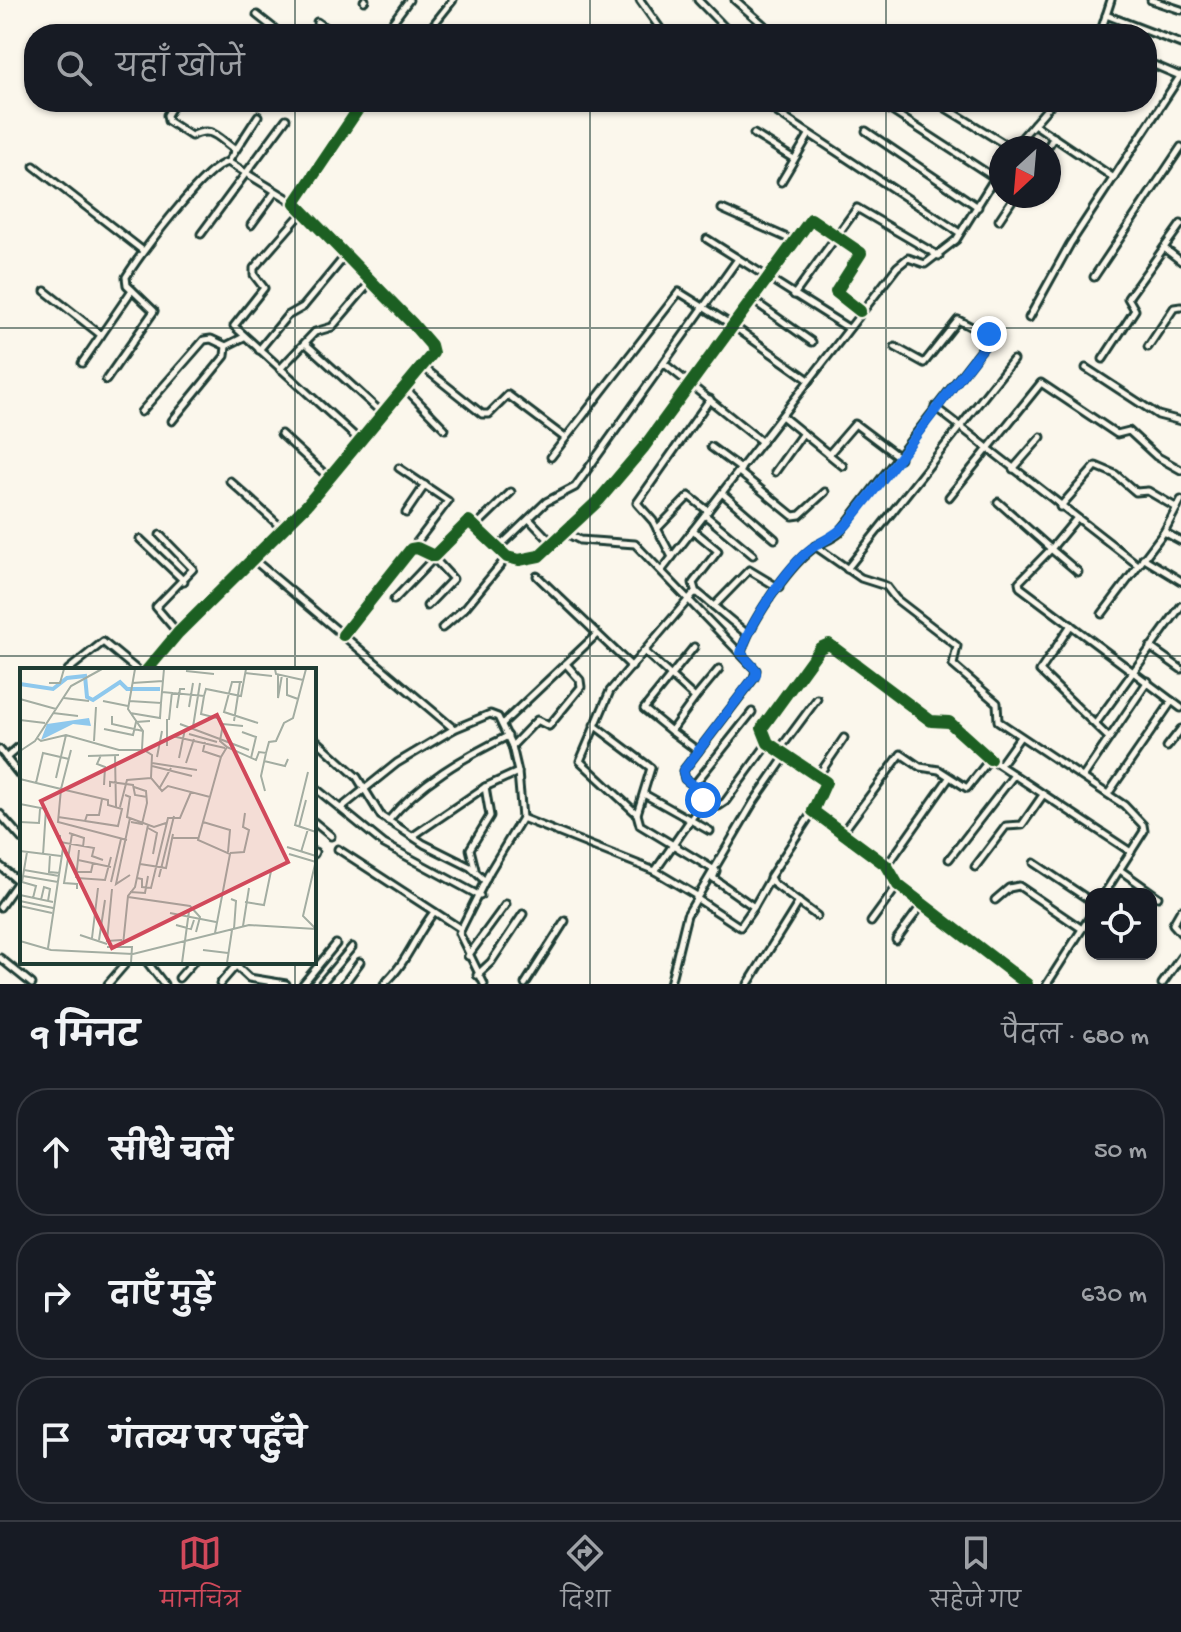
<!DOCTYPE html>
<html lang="hi">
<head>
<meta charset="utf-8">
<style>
	body { margin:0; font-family:"Gochi Hand","Playpen Sans Deva",sans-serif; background:#242831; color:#f1f3f6 }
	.controls { position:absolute; right:24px; bottom:24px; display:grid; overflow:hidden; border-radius:16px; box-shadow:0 2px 6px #0004 }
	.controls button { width:72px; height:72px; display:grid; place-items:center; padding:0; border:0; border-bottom:2px solid #363941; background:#171b24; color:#f1f3f6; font:40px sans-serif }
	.compass { position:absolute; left:989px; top:136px; width:72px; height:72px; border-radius:50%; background:#171b24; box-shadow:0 2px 6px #0004; rotate:206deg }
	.stop { position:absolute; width:24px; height:24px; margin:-18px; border:6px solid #1a73e8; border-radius:50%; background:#fff }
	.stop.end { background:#1a73e8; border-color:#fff; box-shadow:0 2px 8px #0008 }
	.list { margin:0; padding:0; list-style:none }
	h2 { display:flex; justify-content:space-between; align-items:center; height:104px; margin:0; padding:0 32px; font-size:34px }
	h2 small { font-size:26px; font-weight:400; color:#9ea1a6 }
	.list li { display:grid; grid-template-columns:52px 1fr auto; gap:24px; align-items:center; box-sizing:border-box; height:128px; margin:0 16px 16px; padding:0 16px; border:2px solid #363941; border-radius:32px }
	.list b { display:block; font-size:30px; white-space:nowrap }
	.list em { font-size:26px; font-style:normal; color:#9ea1a6 }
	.icon { flex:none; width:44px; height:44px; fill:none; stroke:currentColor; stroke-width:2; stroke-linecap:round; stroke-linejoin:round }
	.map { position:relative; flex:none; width:1181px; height:984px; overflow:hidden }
	.search { position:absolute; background:#171b24; box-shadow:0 2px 6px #0004; left:24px; right:24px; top:24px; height:88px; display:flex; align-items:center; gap:20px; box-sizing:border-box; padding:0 28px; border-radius:32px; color:#9ea1a6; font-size:30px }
	.sheet { height:536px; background:#171b24 }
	nav { display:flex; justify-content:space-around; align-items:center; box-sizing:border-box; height:112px; border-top:2px solid #363941; background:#171b24; font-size:22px; color:#9ea1a6 }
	nav a { display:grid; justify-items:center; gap:4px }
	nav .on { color:#d1495b }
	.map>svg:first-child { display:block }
</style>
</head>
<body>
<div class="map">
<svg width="1181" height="984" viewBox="0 0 1181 984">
	<rect width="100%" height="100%" fill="#fbf7ec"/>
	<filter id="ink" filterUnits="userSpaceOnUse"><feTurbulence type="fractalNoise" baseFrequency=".0125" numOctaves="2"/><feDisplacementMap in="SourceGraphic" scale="16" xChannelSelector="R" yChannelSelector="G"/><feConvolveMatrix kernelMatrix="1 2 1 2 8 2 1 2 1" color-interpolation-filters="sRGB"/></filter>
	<g filter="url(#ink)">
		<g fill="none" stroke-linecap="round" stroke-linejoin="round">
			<defs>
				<g id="street">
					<path d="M640,0l24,34"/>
					<path d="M698,0l33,34"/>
					<path d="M735,0l39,34"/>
					<path d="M1151,0l30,10"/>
					<path d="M364,1l1,-1"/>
					<path d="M257,15l24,19"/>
					<path d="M1106,15l75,29"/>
					<path d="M317,22l17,12"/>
					<path d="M389,27l20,-27"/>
					<path d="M426,34l27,-34"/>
					<path d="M1100,34l11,-34"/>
					<path d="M1147,62l33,14"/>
					<path d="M175,102l-8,13 1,6 23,15c21,-10 25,0 43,13"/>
					<path d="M761,102l199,131"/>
					<path d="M936,102l75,46"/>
					<path d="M881,104l114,74"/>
					<path d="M1034,124l80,54"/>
					<path d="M866,131l112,76"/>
					<path d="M754,134l40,25"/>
					<path d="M1013,148l40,-46"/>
					<path d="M1047,148l7,-11"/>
					<path d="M228,162l30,-46"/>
					<path d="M34,166l108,84"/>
					<path d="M781,182l28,-47"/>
					<path d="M722,209l72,32"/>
					<path d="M302,213l-48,55v7l10,13 -30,38 125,114"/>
					<path d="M999,220l16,-24"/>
					<path d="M251,225l24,-33"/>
					<path d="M201,234l85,-115"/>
					<path d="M707,239l141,89"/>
					<path d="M1164,248l17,13"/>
					<path d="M1094,277l87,-130"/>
					<path d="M45,291l56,44"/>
					<path d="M794,295l63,-87 82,48"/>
					<path d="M754,301l58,41"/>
					<path d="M1029,318l41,-74 111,-169"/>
					<path d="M305,343l77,70"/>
					<path d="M1148,347l26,-39 7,-1"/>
					<path d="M259,350l28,-34 16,-9 43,-52"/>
					<path d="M1103,359l32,-49 -7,-12 53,-74"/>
					<path d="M82,363l50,-73"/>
					<path d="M666,365l96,77"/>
					<path d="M423,367l59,47h7l19,-19 57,43"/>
					<path d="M1086,368l72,47 23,6"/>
					<path d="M280,369l35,-37 17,-5 40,-47"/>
					<path d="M106,380l48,-69 -27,-26 -1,-8c14,-22 80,-112 102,-115l67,41"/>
					<path d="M405,388l40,41"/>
					<path d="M935,407l203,158"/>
					<path d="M141,412l63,-72 7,-1 15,7"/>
					<path d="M782,416l61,50"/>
					<path d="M172,421l53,-65 1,-10 18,-9"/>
					<path d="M281,434l47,43"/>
					<path d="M711,447l30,22"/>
					<path d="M829,454l26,-30 45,34"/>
					<path d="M551,457l128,-165 56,35 74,53"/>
					<path d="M399,468l49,33 -34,45"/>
					<path d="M1013,469l28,-32"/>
					<path d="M739,472l54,44 7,-1 25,-23"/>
					<path d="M775,472l28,-39"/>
					<path d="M230,481l54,49"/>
					<path d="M722,493l53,46"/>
					<path d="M949,497l92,-114 76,51 12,-3 27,25 25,14"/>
					<path d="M998,502l53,47 -32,33 1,5 161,121"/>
					<path d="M1060,507l36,-41 19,8 21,18 12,-1 29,17"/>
					<path d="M406,513l19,-28"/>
					<path d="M705,515l48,40"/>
					<path d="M529,519l23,24"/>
					<path d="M1076,519l-25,30 27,23"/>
					<path d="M476,526l35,-34"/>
					<path d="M657,529l32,-33 19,15"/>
					<path d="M693,530l25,21 -25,32 3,10"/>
					<path d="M564,532l16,8 55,4 121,126 -2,8 -71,93 2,8 22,17"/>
					<path d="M1164,532l17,9"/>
					<path d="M160,535l33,34 -37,38 22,26"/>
					<path d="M140,539l44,42"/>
					<path d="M815,546l46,32 25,8 10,13 61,47 -4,19 44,38 1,18 126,84 19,20 1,6 -40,63"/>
					<path d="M498,548l48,-46 29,-15 163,-228"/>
					<path d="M672,557l-19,-36 -16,-18 73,-104"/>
					<path d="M1143,558l38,23"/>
					<path d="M254,560l200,169 36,-15 8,3 14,29 6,26 4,46 -32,53 -31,62 25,51"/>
					<path d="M847,569l166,-209"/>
					<path d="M662,570l235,-303 11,-9 17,6 31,-24 45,-72"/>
					<path d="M537,576l95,91"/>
					<path d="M394,600l40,-42"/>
					<path d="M427,606l26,-27 -21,-23"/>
					<path d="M714,606l35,-36 30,18"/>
					<path d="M1102,614l62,-82 17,-32"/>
					<path d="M1071,625l-31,46 69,67"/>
					<path d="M442,628l23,-20 42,-51"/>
					<path d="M343,635l68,-86 6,-1 17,8 35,-35 38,36 12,3 20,-4 60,-56 45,-53 167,-228 50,34 -25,39 24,19"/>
					<path d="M1150,647l31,22"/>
					<path d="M645,652l50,46 -24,33 27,20"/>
					<path d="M741,653c8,-29 46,-85 71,-104 8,-7 19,-9 27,-16l152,-196 -33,-17 -34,43 -29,-16"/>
					<path d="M68,670l35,-28 34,28"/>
					<path d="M147,670l31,-37 129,-128 126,-152 -2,-8 -19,-22 -117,-120 68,-101"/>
					<path d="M695,698l24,-29"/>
					<path d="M1096,723l85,-117"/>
					<path d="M502,724l94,-89"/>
					<path d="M594,725l57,43 -14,46 3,11 76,46 -3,7 41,29 16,-28"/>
					<path d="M671,731l-27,-22 50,-62"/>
					<path d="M314,738l43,39 24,39 43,28 46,23 15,14"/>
					<path d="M512,746l25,-26 12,6 32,-39 -1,-7 -14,-16"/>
					<path d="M1167,747l14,-18"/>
					<path d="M780,749l37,-50"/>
					<path d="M0,750l22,28"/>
					<path d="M6,758l16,-14"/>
					<path d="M990,759l-41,-37 -18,-1 -102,-77 -9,4 -58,80 6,15 58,39 -13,29 74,55 11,19 129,99"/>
					<path d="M1000,765l20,-28"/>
					<path d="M818,776l26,-38"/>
					<path d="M1083,777l65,-96"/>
					<path d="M694,785l58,-73"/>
					<path d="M314,787l70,57 96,52"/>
					<path d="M644,794l66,37"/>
					<path d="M1108,794l64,-93"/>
					<path d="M341,808l56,-45 57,-34"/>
					<path d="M813,811l-43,66 3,6 44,33"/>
					<path d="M0,814l22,25"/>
					<path d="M637,814l-57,-53 30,-70 84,-98h4l48,40"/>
					<path d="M522,818l133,53 52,-75 12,10 6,-4 43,-59"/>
					<path d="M388,821c31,-38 76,-64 120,-85"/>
					<path d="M314,822l17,14"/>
					<path d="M842,833l59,-79 19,13 19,3 28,18 23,-29 141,93"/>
					<path d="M413,836l72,-49 33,-15"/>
					<path d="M338,849l123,80"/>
					<path d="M314,854l1,-2"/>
					<path d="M949,859l65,-84"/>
					<path d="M1034,863l57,38"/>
					<path d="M0,866l18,15"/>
					<path d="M887,866l62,-88"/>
					<path d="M975,867l31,-41 16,-1 21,-30"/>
					<path d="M475,869l-5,-20 20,-33 -5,-29"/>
					<path d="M1120,870l38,27"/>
					<path d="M655,871l42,25"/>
					<path d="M696,898l44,29 14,-20"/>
					<path d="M995,900l14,-12 10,-2 63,43"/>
					<path d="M0,907l22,-31"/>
					<path d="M1181,910l-8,14 8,9"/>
					<path d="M871,922l27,-37"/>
					<path d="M896,940l27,-37"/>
					<path d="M468,956l38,-52"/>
					<path d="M0,958l32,26"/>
					<path d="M147,962l17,22"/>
					<path d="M232,962l17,16 37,6"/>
					<path d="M477,975l14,-13 32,-48"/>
					<path d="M179,978l14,-16"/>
					<path d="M108,984l19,-22"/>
					<path d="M220,984l19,-22"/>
					<path d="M303,984l33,-40"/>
					<path d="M321,984l31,-37"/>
					<path d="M344,984l16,-22"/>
					<path d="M384,984c23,-21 31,-48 50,-72"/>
					<path d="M525,984l40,-63"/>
					<path d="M670,984l17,-69 66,-112 34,-49"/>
					<path d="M748,984l51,-82"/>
					<path d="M1047,984l44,-69"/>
					<path d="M1162,984l19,-27"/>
				</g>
			</defs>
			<!-- street casing -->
			<use href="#street" stroke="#1f3d34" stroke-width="11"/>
			<!-- street -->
			<use href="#street" stroke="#fbf7ec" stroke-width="5"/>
			<defs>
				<g id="cycleway">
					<path d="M343,635l68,-86 6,-1 17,8 35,-35 38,36 12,3 20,-4 60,-56 45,-53 167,-228 50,34 -25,39 24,19"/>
					<path d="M147,670l31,-37 129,-128 126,-152 -2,-8 -19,-22 -117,-120 68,-101"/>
					<path d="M990,759l-41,-37 -18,-1 -102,-77 -9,4 -58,80 6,15 58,39 -13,29 74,55 11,19 129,99"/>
				</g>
			</defs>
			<!-- cycleway casing -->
			<use href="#cycleway" stroke="#fbf7ec" stroke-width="17"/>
			<!-- cycleway -->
			<use href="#cycleway" stroke="#1b5e20" stroke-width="12"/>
		</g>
	</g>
	<g fill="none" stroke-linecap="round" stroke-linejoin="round" filter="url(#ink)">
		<!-- route -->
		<path stroke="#1a73e8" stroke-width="10" d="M703,800l4,-4 -22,-17 -2,-8 73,-96v-5l-15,-17c8,-29 47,-87 71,-105 13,-9 24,-12 35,-24 50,-60 94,-124 143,-185l-1,-5"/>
	</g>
	<!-- grid -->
	<path fill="none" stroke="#1f3d34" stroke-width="2" stroke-opacity="0.55" d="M295,0v34M590,0v34M886,0v34M295,102v568M590,102v882M886,102v882M0,328h1181M0,656h1181M295,962v22"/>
	<!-- overview -->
	<g transform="translate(20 668)">
		<rect width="296" height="296" fill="#fbf7ec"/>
		<path d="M69,50l2,8 -18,-2 -32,16 6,-16z" fill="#8ec8ed"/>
		<path fill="none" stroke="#8ec8ed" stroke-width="4" d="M0,16l33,5 14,-11 18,-2 2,21 6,3 27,-18 7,7h33"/>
		<path fill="none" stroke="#a3ada2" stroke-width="2" d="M115,1l-7,40 15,22 -1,18M255,1l1,5 27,6M166,3l28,3M225,5l27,3M258,6v24l4,-23M267,8v19l11,4M222,14h-10l-8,30 34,11M29,15h11l4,-14M112,15l31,-2M142,24l42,4 2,-7 35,7 5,-27M184,28l-3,18 20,5M44,30l25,3M0,31l36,10M83,33l25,5M109,33l32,2 3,-34M169,39l4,-24M157,40l3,-19h5M33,45l25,3M110,45l30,5 1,-15M92,48v8l31,7M0,52l25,3M149,52l3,-28M214,53l6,-39M160,56l69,26M173,59l7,-44M84,61l29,6 3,-13 14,-1M222,64l14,5 -5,21M169,66l28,8M152,68l53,12M17,70l4,3 25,-6 53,15h25l8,5 -1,23 11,13 6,-5 42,11M74,73l2,-34M185,74l-2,9 18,6M147,78v-27M207,79l-7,-6 3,-17 20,2M0,83l15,-10 36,-55 31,-17M81,87l-4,9 8,3 -1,18M95,87l1,52M68,88l31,-1M137,89l5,-26M159,90l6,-29M244,93l21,5 3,-7M132,95l45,7M166,95l8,-24M132,98l40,10M288,104l-13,53 21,7M36,110l10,-43M0,111l41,10 10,-39M16,115l7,-30 26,6M90,119v-5l23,3 2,10 12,2M139,121l12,-21M245,123l-4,-15 5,-23M105,127l5,2 -3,20 27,10 12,-4M0,136l26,5 -3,46M100,139l7,-27 24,-2M38,149l27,4 2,-6h12l3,-16M65,153l33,5 4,-17 -14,-4v-5l-47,-11 -3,33 69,18M0,154l19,1 1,-14M111,154l11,2 5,-21 -1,-12 -12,-4M183,154l27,8 -2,22M279,159l7,-27M128,160l9,5 -4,21M49,165l15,5 -1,9M52,166l-8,49 13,1v5M40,167v7l34,6 -2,8 11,4M152,170h26M267,179l29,9M0,183l41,5M7,184l-5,30 14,4 -3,12M281,184l7,-23M210,185l14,-1 5,-22 -6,-3 2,-14M269,186l27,8M30,187l-1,17 11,1M58,192l33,7M120,196l26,4 7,-34M4,202l35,6M56,204h15l2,-9M110,207l-14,9 14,-66M3,208l35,6M139,209l15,-61M56,210l3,-28M57,210l28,2 6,-23M117,210l5,1v8l9,1 17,-70h12l11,-26M91,214l10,-43M92,221l-5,52 15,-1M110,224l15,1 3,-17M0,227l33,7M108,229l62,9 10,11 -4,15M211,231l5,2 -2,28M21,232l3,-13 6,2 -2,12M0,233l33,7M225,234l19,3 7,-34M0,238l32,7M150,245l46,9M156,257l15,4 3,-9M223,258l6,-38M295,260l-12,-12 13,-56M195,265l15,-79 -32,-14 23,-83 6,-10 29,13 3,-8 7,1 3,-11 7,-1 8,-18 9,-5 13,-49M60,267l27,9M72,270l6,-50M79,272l6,-40M0,273l31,9 82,4 116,-29 67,4M103,277l5,-49 7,-9 13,-62M87,279h25l-1,16M28,280l15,-100M183,282l25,3M162,295l7,-52M207,295l5,-33"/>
		<path fill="#d1495b" fill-opacity="0.15" stroke="#d1495b" stroke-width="4" d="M197,47l71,147 -176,86 -71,-147z"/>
		<rect width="296" height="296" fill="none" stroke="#1f3d34" stroke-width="4"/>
	</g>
</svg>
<div class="controls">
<button><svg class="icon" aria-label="locate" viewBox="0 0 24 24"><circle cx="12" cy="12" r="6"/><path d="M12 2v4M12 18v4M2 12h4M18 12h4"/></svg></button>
</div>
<svg class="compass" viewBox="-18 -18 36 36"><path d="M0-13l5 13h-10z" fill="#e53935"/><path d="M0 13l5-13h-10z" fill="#9ea1a6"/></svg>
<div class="stop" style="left:703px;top:800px"></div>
<div class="stop end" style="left:989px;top:334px"></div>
<div class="search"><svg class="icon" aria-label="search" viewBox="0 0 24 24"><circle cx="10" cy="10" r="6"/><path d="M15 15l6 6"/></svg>यहाँ खोजें</div>
</div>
<section class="sheet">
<h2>9 मिनट<small>पैदल · 680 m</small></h2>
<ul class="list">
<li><svg class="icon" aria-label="ahead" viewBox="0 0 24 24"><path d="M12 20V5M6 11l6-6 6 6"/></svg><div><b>सीधे चलें</b></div><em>50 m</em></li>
<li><svg class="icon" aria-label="right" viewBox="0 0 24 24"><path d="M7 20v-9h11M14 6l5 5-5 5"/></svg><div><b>दाएँ मुड़ें</b></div><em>630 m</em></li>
<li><svg class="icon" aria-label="arrive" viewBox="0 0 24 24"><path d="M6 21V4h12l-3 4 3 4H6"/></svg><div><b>गंतव्य पर पहुँचे</b></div></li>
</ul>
</section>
<nav>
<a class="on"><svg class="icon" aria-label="map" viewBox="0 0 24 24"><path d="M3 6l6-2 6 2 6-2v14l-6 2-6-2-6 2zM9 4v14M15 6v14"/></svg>मानचित्र</a>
<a><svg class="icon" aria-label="directions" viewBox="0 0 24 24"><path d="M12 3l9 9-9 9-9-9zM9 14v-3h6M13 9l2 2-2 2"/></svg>दिशा</a>
<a><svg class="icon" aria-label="saved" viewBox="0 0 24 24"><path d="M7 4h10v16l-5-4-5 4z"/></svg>सहेजे गए</a>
</nav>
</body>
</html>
